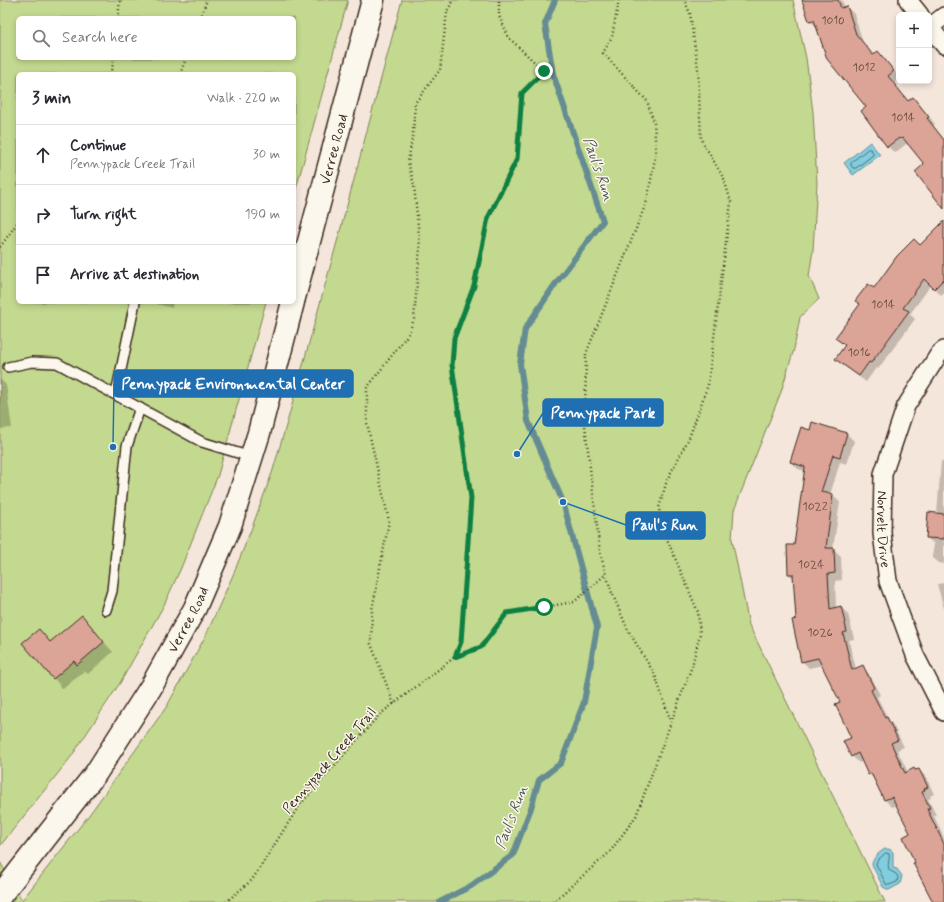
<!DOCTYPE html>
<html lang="en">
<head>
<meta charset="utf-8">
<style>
	body { margin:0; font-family:Mynerve,sans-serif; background:#f7f7f7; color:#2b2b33 }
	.controls { position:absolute; right:12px; top:12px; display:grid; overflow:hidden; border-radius:6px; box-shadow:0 2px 6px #0003 }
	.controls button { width:36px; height:36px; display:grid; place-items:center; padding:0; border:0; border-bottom:1px solid #e1e1e2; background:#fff; color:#2b2b33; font:20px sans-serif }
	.stop { position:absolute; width:12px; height:12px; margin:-9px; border:3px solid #0b8043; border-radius:50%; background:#fff }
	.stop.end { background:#0b8043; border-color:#fff; box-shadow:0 1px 4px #0008 }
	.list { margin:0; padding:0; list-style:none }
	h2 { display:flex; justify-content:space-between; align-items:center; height:52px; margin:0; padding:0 16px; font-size:17px }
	h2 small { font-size:13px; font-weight:400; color:#7c7c81 }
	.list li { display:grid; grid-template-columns:26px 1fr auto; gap:12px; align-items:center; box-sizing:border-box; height:60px; padding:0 16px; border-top:1px solid #e1e1e2 }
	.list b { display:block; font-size:15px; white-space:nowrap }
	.list p { margin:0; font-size:13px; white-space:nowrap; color:#7c7c81 }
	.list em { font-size:13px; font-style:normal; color:#7c7c81 }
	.icon { flex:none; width:22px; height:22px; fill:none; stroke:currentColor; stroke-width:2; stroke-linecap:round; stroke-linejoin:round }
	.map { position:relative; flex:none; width:944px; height:902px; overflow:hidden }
	.search { position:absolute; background:#fff; box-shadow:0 2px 6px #0003; left:16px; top:16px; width:280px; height:44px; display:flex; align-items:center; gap:10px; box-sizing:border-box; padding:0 14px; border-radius:6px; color:#7c7c81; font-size:15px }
	.panel { position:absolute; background:#fff; box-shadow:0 2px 6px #0003; left:16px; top:72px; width:280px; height:232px; border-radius:6px }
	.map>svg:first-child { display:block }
</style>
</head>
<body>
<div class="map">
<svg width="944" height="902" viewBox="0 0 944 902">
	<rect width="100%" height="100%" fill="#f5e6db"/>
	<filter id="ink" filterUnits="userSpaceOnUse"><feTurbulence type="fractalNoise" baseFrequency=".025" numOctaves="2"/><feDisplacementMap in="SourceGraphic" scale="8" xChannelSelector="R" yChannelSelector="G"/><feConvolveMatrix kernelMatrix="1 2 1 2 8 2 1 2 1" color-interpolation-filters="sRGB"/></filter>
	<g filter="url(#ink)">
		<!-- green -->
		<g fill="#c3d98f" stroke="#7f8256" fill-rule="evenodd">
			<path d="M0,0h348l-54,196v-122h-276v228h248l-48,173 -37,93 -17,37 -44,78 -49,74 -71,89zM18,18h276v40h-276z"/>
			<path d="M402,0h391l13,58 7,54 4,71 -4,67 -4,26 10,23 -19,18 -6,32 -13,43 -47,118 -2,29 17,86 136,277h-885v-40l22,38 67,-85 78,-109 39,-71 27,-60 18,-45 21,-57 16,-54 57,-206z"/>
		</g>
		<!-- water -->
		<g fill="#81cde0" stroke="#658c92">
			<path d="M870,142l10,13 -27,20 -9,-12z"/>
			<path d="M885,849h4l4,3v16l4,1 5,7 -2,8 -11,6 -6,-3 -11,-22c0,-6 7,-13 13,-16z"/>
		</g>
		<!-- shadow -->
		<g fill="#0003">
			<path d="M811,0h31l3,8 2,-1 7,7 9,28 11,14 11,3 14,18v2l-5,4 15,19 4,-3 7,6 15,19 -2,2 11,13v49l-35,-44 -1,1 -2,-1 -11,9 -7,-6 -26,-36 5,-4 -50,-80 -7,-6z"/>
			<path d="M944,223v69l-3,3 -10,-10 -21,29 5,5 -37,50 -2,-1 -10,14 -23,-17 -7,-7 9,-12 -9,-8 25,-33 -4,-4 17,-11z"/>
			<path d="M155,302h18l-1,6 -15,-4z"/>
			<path d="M0,379l6,6 6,43 -12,1z"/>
			<path d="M811,431l36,3 7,7 -7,23 -7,-2 -10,33h3l7,7 -7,47 8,7 1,24 -7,1 1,27 5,-1 7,7 6,25 -5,1 7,29 6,-2 7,7 11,21 -3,2 12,23 4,5 11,22 -7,3 11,22 11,-2 7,7 8,17 -4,2 1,2 -3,1 8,16 -2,1 10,22v64h-10l-18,-39 -5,-29 -14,-29 -5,2 -7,-7 -9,-19 -7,-7 -6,-13 -4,2 -7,-7v-18l-11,-35 -18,-38 -14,3 -7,-7 -5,-41 -3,-41 -5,-5 6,-28 10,-75 -7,-2 -7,-7z"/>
			<path d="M941,461h3v103l-5,-1 -7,-6 2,-13 -7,-6 10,-24z"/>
			<path d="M944,583v26l-7,-25z"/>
			<path d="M82,617l31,35 -25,22 -4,-3 -21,18 -40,-46 16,-13 12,13z"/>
		</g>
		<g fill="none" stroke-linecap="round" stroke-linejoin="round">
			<!-- shore -->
			<g stroke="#576b6c" stroke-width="1">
				<path d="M868,149h2l3,3v3l-17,13h-3l-2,-3v-2z"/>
				<path d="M886,853l3,1c1,6 -2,10 0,16l7,4 2,3 -1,5 -8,3 -3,-1 -10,-20 1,-3z"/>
			</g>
			<!-- stream -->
			<path stroke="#658c92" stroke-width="6" d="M440,902l31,-16 42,-31 18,-47 8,-28 22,-17 23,-61 13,-75 -34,-125 -35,-81 -8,-57 5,-35 31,-46 47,-62 -50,-147 -8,-50 10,-24"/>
		</g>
		<!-- building -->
		<g fill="#dca397" stroke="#3b2a1e">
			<path d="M802,0h36l3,8 6,-2 9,28 17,21 5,-4 16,20 -6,5 20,25 5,-4 16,20 -2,1 17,22v69l-29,-37 9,-8 -21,-26 -3,1 -1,-1 -12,9 -26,-36 5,-4 -39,-48 -13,-39 -5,1z"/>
			<path d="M944,221v58l-10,10 -10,-10 -21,29 6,3 -38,52 -2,-1 -10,14 -24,-17 10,-14 -10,-7 25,-34 -5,-3 13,-17 6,4 23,-32 17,-17 6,6z"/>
			<path d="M812,422l35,11 -7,24 -7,-2 -12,37 12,2 -7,54h8l1,25 -7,1 2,35 11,-3 6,26 -4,1 9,37 11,-5 11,23 -3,2 14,28 2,-1 11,23 -7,3 14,30 9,-5 1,2 4,-1 9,18 -4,2 1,1 -3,2 8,16 -3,1 17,35v58h-11l-20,-39h2l-12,-26 7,-4 -18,-36 -8,3 -13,-27 -3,2 -10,-22 -7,4 -8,-16 8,-3 -16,-34 5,-2 -22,-44 -17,4 -9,-42 4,-1 -3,-45h-5l-1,-29h7l11,-78 -15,-5 11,-35 9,3z"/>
			<path d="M928,512l16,2v25l-18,-1z"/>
			<path d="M82,615l22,27 -27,23 -3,-4 -21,18 -31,-36 17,-14 11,13z"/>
		</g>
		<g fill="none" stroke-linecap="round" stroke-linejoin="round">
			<defs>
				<g id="service">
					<path d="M8,367l24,-5 25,1 145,79 49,15"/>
					<path d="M116,394l19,-92"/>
					<path d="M106,610l6,-19 15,-145 13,-38"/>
				</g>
				<g id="minor">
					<path d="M908,0l12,15"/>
					<path d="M929,26l15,19"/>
					<path d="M930,27l14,-11"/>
					<path id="s1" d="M944,350l-5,4 -33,52 -23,68 -1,59 6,48 27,74 29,57"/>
				</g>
				<g id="secondary">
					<path id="s2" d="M294,298l79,-298"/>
					<path id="s3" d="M0,896l96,-123 55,-86 44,-79 35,-82 29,-93 34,-131"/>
				</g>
			</defs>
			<!-- service casing -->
			<use href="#service" stroke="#3b2a1e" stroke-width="12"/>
			<!-- minor casing -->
			<use href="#minor" stroke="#3b2a1e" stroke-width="20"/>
			<!-- secondary casing -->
			<use href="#secondary" stroke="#3b2a1e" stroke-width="25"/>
			<!-- path -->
			<g stroke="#3b2a1e" stroke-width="2.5" stroke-dasharray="1 3" stroke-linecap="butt">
				<path d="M619,0l-7,37 -9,16 44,48 7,21 2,31 -9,48 -61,153 -1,71 15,127 6,22 6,19 16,37 27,45 16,47"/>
				<path d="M118,18l2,-18"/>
				<path d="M200,18l7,-18"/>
				<path d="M110,74l5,-16"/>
				<path d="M180,74l6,-16"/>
				<path d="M0,247l18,-25"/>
				<path d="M455,657l6,-15 10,-144 -19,-133 3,-27 19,-52 14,-68 29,-59 5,-66 22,-22 -35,-33 -10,-22v-16"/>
				<path d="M394,704l-23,-60 1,-34 17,-89 -22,-98v-35l42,-55 5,-14 6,-72 -6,-62 -6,-23 5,-29 2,-30 25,-33 7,-58 6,-12"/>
				<path d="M226,902l26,-22 47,-74 80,-91 76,-58 26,-10 26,-34 67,-11 32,-28"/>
				<path d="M553,902l57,-50 26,-36 56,-150 8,-32 -2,-22 -37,-87 -2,-17 8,-28 22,-42 19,-53 23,-183 -7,-23 -23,-40 -3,-71 -8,-55 -6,-13"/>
			</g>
			<!-- service -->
			<use href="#service" stroke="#fbf7ec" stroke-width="9"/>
			<!-- minor -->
			<use href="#minor" stroke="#fbf7ec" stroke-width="17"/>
			<!-- secondary -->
			<use href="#secondary" stroke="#fbf7ec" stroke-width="22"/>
		</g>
	</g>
	<g fill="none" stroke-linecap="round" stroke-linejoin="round" filter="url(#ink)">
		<!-- route -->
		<path stroke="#0b8043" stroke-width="5" d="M544,71l-22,22 -5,66 -29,59 -14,68 -20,52 -2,27 19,133 -10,144 -6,15 26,-10 26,-34 37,-6"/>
	</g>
	<g text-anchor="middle" stroke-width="3" stroke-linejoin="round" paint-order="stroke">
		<!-- number labels -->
		<g font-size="12" fill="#63483c">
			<text x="833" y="24">1010</text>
			<text x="864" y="71">1012</text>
			<text x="903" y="121">1014</text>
			<text x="883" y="308">1014</text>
			<text x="859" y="356">1016</text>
			<text x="815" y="510">1022</text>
			<text x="811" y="568">1024</text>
			<text x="820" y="636">1026</text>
		</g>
		<!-- street labels -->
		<g font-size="14" fill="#3b2a1e" stroke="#fbf7ec">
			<text dy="5" stroke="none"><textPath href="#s2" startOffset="154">Verree Road</textPath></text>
			<text dy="5" stroke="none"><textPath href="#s1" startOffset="195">Norvelt Drive</textPath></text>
			<text dy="5" stroke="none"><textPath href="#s3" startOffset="335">Verree Road</textPath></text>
			<text transform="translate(329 760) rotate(-49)" y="5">Pennypack Creek Trail</text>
		</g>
		<!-- water labels -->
		<g font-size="15" font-style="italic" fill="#505b58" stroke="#fbf7ec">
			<text transform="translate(599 169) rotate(71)" y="5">Paul's Run</text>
			<text transform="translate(511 817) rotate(-69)" y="5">Paul's Run</text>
		</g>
	</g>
	<!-- callouts -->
	<path fill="none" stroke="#1f6fb2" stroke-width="1.5" d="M113 447L114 384M517 454L543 413M563 502L626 525"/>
	<g fill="#1f6fb2" stroke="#fbf7ec" stroke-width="1.5">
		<circle cx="113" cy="447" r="4"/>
		<circle cx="517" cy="454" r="4"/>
		<circle cx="563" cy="502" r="4"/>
	</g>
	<g fill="#1f6fb2" stroke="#1f6fb2" stroke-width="1.5">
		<rect x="114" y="370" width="239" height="27" rx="4"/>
		<rect x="543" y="399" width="120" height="27" rx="4"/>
		<rect x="626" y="512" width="79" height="27" rx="4"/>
	</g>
	<g font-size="15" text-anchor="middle" font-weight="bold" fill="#fff">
		<text x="233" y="389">Pennypack Environmental Center</text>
		<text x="603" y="418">Pennypack Park</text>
		<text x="665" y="530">Paul's Run</text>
	</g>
</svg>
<div class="controls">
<button>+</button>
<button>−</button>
</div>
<div class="stop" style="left:544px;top:607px"></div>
<div class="stop end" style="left:544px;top:71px"></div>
<div class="search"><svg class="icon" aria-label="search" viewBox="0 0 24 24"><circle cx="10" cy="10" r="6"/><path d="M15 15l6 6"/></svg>Search here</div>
<section class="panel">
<h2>3 min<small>Walk · 220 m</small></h2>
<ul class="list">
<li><svg class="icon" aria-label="ahead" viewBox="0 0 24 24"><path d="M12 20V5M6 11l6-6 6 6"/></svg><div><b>Continue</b><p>Pennypack Creek Trail</p></div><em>30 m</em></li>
<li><svg class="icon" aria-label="right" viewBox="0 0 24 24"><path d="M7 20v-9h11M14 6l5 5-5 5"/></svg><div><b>Turn right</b></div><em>190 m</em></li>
<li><svg class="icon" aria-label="arrive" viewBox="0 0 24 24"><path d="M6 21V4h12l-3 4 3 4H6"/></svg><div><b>Arrive at destination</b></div></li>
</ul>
</section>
</div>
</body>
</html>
